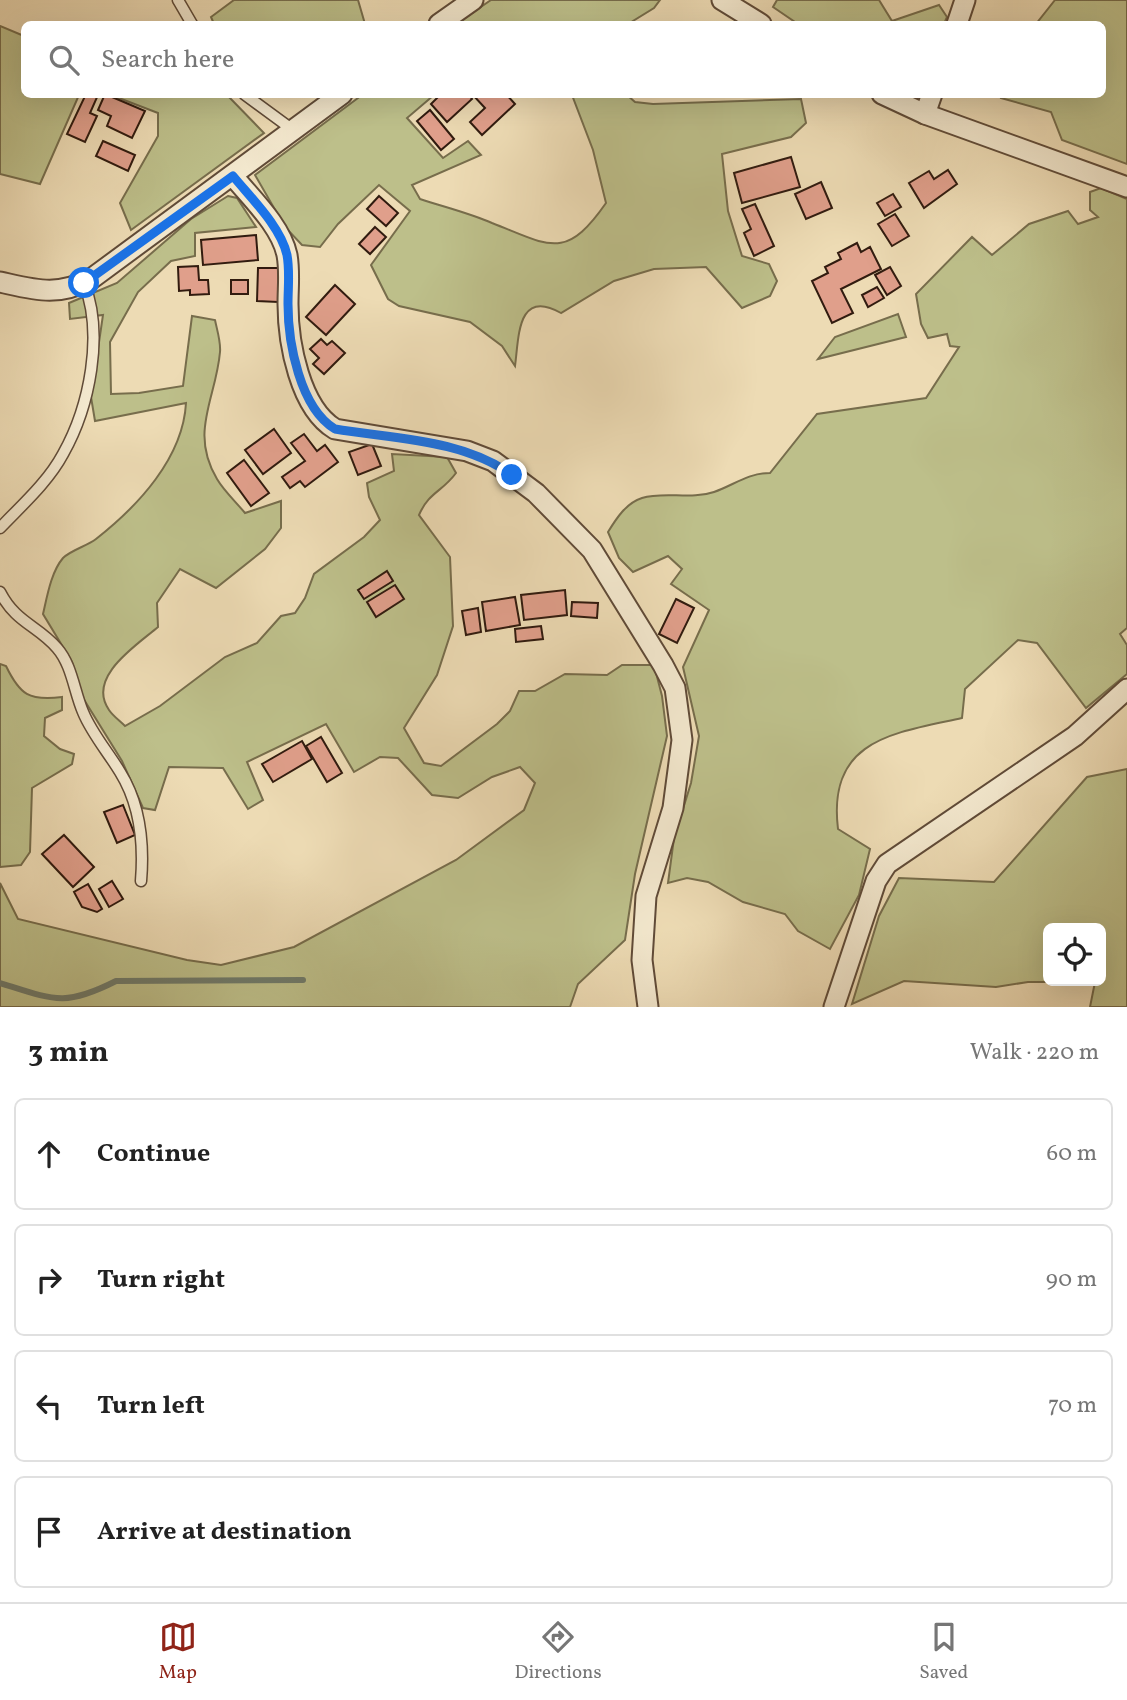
<!DOCTYPE html>
<html lang="en">
<head>
<meta charset="utf-8">
<style>
	body { margin:0; font-family:Vollkorn,serif; background:#f6f6f6; color:#222 }
	.controls { position:absolute; right:21px; bottom:21px; display:grid; overflow:hidden; border-radius:10px; box-shadow:0 7px 28px #0002 }
	.controls button { width:63px; height:63px; display:grid; place-items:center; padding:0; border:0; border-bottom:2px solid #e0e0e0; background:#fff; color:#222; font:35px sans-serif }
	.stop { position:absolute; width:21px; height:21px; margin:-16px; border:5px solid #1a73e8; border-radius:50%; background:#fff }
	.stop.end { background:#1a73e8; border-color:#fff; box-shadow:0 2px 7px #0008 }
	.list { margin:0; padding:0; list-style:none }
	h2 { display:flex; justify-content:space-between; align-items:center; height:91px; margin:0; padding:0 28px; font-size:30px }
	h2 small { font-size:23px; font-weight:400; color:#767676 }
	.list li { display:grid; grid-template-columns:46px 1fr auto; gap:21px; align-items:center; box-sizing:border-box; height:112px; margin:0 14px 14px; padding:0 14px; border:2px solid #e0e0e0; border-radius:10px }
	.list b { display:block; font-size:26px; white-space:nowrap }
	.list em { font-size:23px; font-style:normal; color:#767676 }
	.icon { flex:none; width:38px; height:38px; fill:none; stroke:currentColor; stroke-width:2; stroke-linecap:round; stroke-linejoin:round }
	.map { position:relative; flex:none; width:1127px; height:1007px; overflow:hidden }
	.search { position:absolute; background:#fff; box-shadow:0 7px 28px #0002; left:21px; right:21px; top:21px; height:77px; display:flex; align-items:center; gap:18px; box-sizing:border-box; padding:0 24px; border-radius:10px; color:#767676; font-size:26px }
	.sheet { height:595px; background:#fff }
	nav { display:flex; justify-content:space-around; align-items:center; box-sizing:border-box; height:98px; border-top:2px solid #e0e0e0; background:#fff; font-size:19px; color:#767676 }
	nav a { display:grid; justify-items:center; gap:4px }
	nav .on { color:#8f2418 }
	.map>svg:first-child { display:block }
</style>
</head>
<body>
<div class="map">
<svg width="1127" height="1007" viewBox="0 0 1127 1007">
	<rect width="100%" height="100%" fill="#eddbb4"/>
	<filter id="stains"><feTurbulence type="fractalNoise" baseFrequency=".00286" numOctaves="4"/><feColorMatrix values="0 0 0 0 .2 0 0 0 0 .09 0 0 0 0 .02 0 0 0 .5 -.17"/></filter>
	<radialGradient id="worn" r=".72"><stop offset=".6" stop-color="#630" stop-opacity="0"/><stop offset="1" stop-color="#630" stop-opacity=".3"/></radialGradient>
	<!-- green -->
	<g fill="#bdbf8a" stroke="#776d4c" stroke-width="2" fill-rule="evenodd">
		<path d="M234,0h124l7,24h-151l-3,-7z"/>
		<path d="M491,0h169l-6,8 -26,16h-172z"/>
		<path d="M777,0h102l13,21 47,-16 8,12 -3,7h-146l-25,-17z"/>
		<path d="M1055,0h72v164l-65,-24 -11,-28 -50,-14 1,-4h100v-70h-66z"/>
		<path d="M0,26l24,10v58l55,1 -39,89 -40,-10z"/>
		<path d="M190,94l38,2 36,37 -133,97 -11,-27 38,-67v-23l-47,-18z"/>
		<path d="M362,95h72l-27,23 36,40 25,-17 13,14 -69,30 8,14c24,8 49,14 72,24 57,22 73,39 114,-20l-13,-53 -21,-55h55l8,7 18,2 148,-5 5,24 -15,14 -69,17 6,57 14,45 27,8 8,17 -7,15 -28,12 -36,-41 -52,2 -40,12 -53,32c-44,-25 -42,24 -46,53l-13,-20 -32,-24 -71,-16 -11,-7 -17,-34 39,-54 -31,-26 -41,39 -18,23 -18,-2 -17,-18 -30,-52z"/>
		<path d="M1101,188l26,11v429l-7,6 7,11v29l-41,34 -49,-65 -19,-3 -53,49 -3,29c-68,15 -135,21 -124,111l32,20 -11,46 -29,54 -32,-18 -13,-17 -42,-12 -35,-20 -21,-4 -19,5 6,-45 17,-55 8,-47 -16,-69 26,-57 -38,-26 11,-15 -14,-13 -35,16 -14,-14 -11,-26c8,-13 18,-29 34,-34 22,-7 49,2 72,-6 20,-7 34,-19 56,-19l47,-59 109,-16 33,-51 -9,-1 -3,-12 -19,4 -7,-14 -5,-30 56,-57 20,18 37,-31 39,-13 10,13 20,-7 -8,-7v-18z"/>
		<path d="M228,196l9,2 19,29 -61,6v23l-24,5 -33,31 -28,50 1,52 28,-1 44,-7 9,-70 23,4c2,10 6,22 5,32 -4,47 -31,80 -3,127 7,12 19,23 28,34l36,-12v27l-16,21 -49,39 -36,-19 -23,34 1,24c-21,18 -72,50 -49,83 4,6 11,11 16,16l35,-20 65,-49 32,-14 24,-27 14,-3 10,-15 9,-24 50,-37 16,-17 -11,-23 -2,-14 27,-12 -2,-17 55,3 9,16c-14,19 -27,19 -37,42l31,42 3,69 -16,49 -33,53 20,35 17,3 56,-42 13,-13 9,-20h16l30,-17 42,1 15,-10h32l8,31 5,40 -32,138 -10,66 -47,44 -8,23h-570v-124l18,36 169,41 34,5 73,-18 162,-87 68,-50 11,-27 -15,-16 -28,10 -34,21 -26,-3 -34,-37 -18,-1 -26,15 -28,-48 -79,38 16,38 -15,9 -25,-41 -54,-1 -14,43 -12,-2 -21,-47 -39,-63 -11,-36 -29,-48c4,-17 8,-42 20,-56 8,-8 24,-12 33,-19 42,-33 87,-81 90,-136l-91,18 -4,-24 12,-82 -33,4 -1,-16 48,-20 74,-64z"/>
		<path d="M898,314l8,23 -88,22 17,-22z"/>
		<path d="M0,664l6,2c14,29 23,35 56,31v13l-17,8 -1,18 16,13 14,5 -2,10 -40,24 -2,64 -9,13 -21,2z"/>
		<path d="M1127,769v238h-37l5,-25h-67l-32,5 -92,-6 -52,23 27,-88 20,-38 95,4 93,-105zM1048,928h53v53h-53z"/>
	</g>
	<g fill="none" stroke-linecap="round" stroke-linejoin="round">
		<!-- stream -->
		<path stroke="#707b6b" stroke-width="6" d="M0,983c54,17 65,24 116,-2l187,-1"/>
	</g>
	<!-- building -->
	<g fill="#e09f8b" stroke="#311b0f" stroke-width="2">
		<path d="M86,94l12,1 -8,18 7,3 -12,26 -18,-8z"/>
		<path d="M105,94l40,17 -13,27 -25,-12 4,-10 -13,-6z"/>
		<path d="M441,94h27l4,5 -25,23 -16,-18z"/>
		<path d="M472,94h34l9,10 -33,31 -12,-13 15,-14z"/>
		<path d="M430,110l24,29 -13,11 -24,-29z"/>
		<path d="M103,141l32,14 -7,16 -32,-15z"/>
		<path d="M791,157l9,30 -58,16 -8,-30z"/>
		<path d="M948,170l9,14 -33,24 -15,-25 20,-12 5,8z"/>
		<path d="M821,182l11,26 -26,11 -11,-25z"/>
		<path d="M893,194l8,13 -16,9 -8,-13z"/>
		<path d="M379,196l19,17 -12,13 -19,-17z"/>
		<path d="M755,204l19,42 -20,10 -10,-23 7,-4 -9,-20z"/>
		<path d="M895,214l14,22 -17,10 -14,-22z"/>
		<path d="M375,227l11,10 -16,17 -11,-10z"/>
		<path d="M256,235l2,25 -55,5 -2,-25z"/>
		<path d="M857,243l4,9 9,-5 11,22 -40,20 12,24 -21,10 -20,-42 16,-8 -3,-6 16,-8 -3,-6z"/>
		<path d="M198,266l1,14h9l1,14 -19,1v-5l-11,1 -1,-24z"/>
		<path d="M890,267l11,19 -14,9 -12,-20z"/>
		<path d="M258,268h21l-1,34 -21,-1z"/>
		<rect x="231" y="280" width="17" height="14"/>
		<path d="M335,285l20,19 -29,31 -20,-18z"/>
		<path d="M877,287l7,11 -16,9 -6,-12z"/>
		<path d="M321,339l6,6 5,-4 13,12 -21,21 -11,-10 6,-6 -9,-9z"/>
		<path d="M274,429l17,24 -28,21 -18,-24z"/>
		<path d="M304,434l13,17 8,-6 13,17 -33,25 -5,-6 -10,7 -8,-11 23,-16 -14,-18z"/>
		<path d="M372,444l9,22 -23,9 -9,-23z"/>
		<path d="M244,460l25,33 -18,13 -24,-33z"/>
		<path d="M387,571l6,10 -29,18 -6,-9z"/>
		<path d="M395,585l9,14 -28,18 -9,-15z"/>
		<path d="M565,590l2,25 -43,5 -3,-25z"/>
		<path d="M515,597l5,28 -34,6 -4,-29z"/>
		<path d="M676,599l18,9 -17,35 -18,-9z"/>
		<path d="M572,602l26,1 -1,15 -26,-2z"/>
		<path d="M478,608l3,24 -15,3 -4,-24z"/>
		<path d="M541,626l2,13 -27,3 -1,-13z"/>
		<path d="M321,737l21,36 -15,9 -21,-36z"/>
		<path d="M302,741l10,18 -39,23 -11,-18z"/>
		<path d="M123,805l12,30 -18,8 -13,-31z"/>
		<path d="M64,835l30,32 -21,20 -31,-33z"/>
		<path d="M112,881l11,18 -14,8 -10,-18z"/>
		<path d="M88,884l14,25 -5,3 -15,-5 -8,-15z"/>
	</g>
	<g fill="none" stroke-linecap="round" stroke-linejoin="round">
		<defs>
			<g id="service">
				<path d="M178,0l14,24"/>
				<path d="M244,94l49,36"/>
				<path d="M0,528c22,-23 48,-46 63,-74 27,-48 41,-120 21,-171"/>
				<path d="M0,592c16,31 37,33 57,56 15,17 17,43 26,64 9,22 25,40 37,60 20,32 24,73 21,109"/>
			</g>
			<g id="minor">
				<path d="M722,0l39,24"/>
				<path d="M439,24l34,-24"/>
				<path d="M957,24l8,-24"/>
				<path d="M882,94l43,20 202,73"/>
				<path d="M925,114l7,-20"/>
				<path d="M233,176c18,22 48,50 54,79 3,16 1,32 1,49 0,39 12,104 47,125l132,22 26,10 43,32 56,57 71,115 12,23 7,52 -9,68 -27,88 -4,64 6,47"/>
				<path d="M0,282c36,8 57,15 91,-3l251,-185"/>
				<path d="M834,1007l42,-126 11,-17 188,-128 52,-47"/>
			</g>
		</defs>
		<!-- service casing -->
		<use href="#service" stroke="#604b38" stroke-width="13"/>
		<!-- minor casing -->
		<use href="#minor" stroke="#604b38" stroke-width="23"/>
		<!-- service -->
		<use href="#service" stroke="#f3e8ce" stroke-width="10"/>
		<!-- minor -->
		<use href="#minor" stroke="#f3e8ce" stroke-width="19"/>
	</g>
	<g fill="none" stroke-linecap="round" stroke-linejoin="round">
		<!-- route -->
		<path stroke="#1a73e8" stroke-width="9" d="M84,283l149,-107c18,22 48,51 54,79 3,16 1,32 1,49 0,39 12,104 47,125 59,10 127,10 177,46"/>
	</g>
	<rect width="100%" height="100%" filter="url(#stains)"/>
	<rect width="100%" height="100%" fill="url(#worn)"/>
</svg>
<div class="controls">
<button><svg class="icon" aria-label="locate" viewBox="0 0 24 24"><circle cx="12" cy="12" r="6"/><path d="M12 2v4M12 18v4M2 12h4M18 12h4"/></svg></button>
</div>
<div class="stop" style="left:84px;top:283px"></div>
<div class="stop end" style="left:512px;top:475px"></div>
<div class="search"><svg class="icon" aria-label="search" viewBox="0 0 24 24"><circle cx="10" cy="10" r="6"/><path d="M15 15l6 6"/></svg>Search here</div>
</div>
<section class="sheet">
<h2>3 min<small>Walk · 220 m</small></h2>
<ul class="list">
<li><svg class="icon" aria-label="ahead" viewBox="0 0 24 24"><path d="M12 20V5M6 11l6-6 6 6"/></svg><div><b>Continue</b></div><em>60 m</em></li>
<li><svg class="icon" aria-label="right" viewBox="0 0 24 24"><path d="M7 20v-9h11M14 6l5 5-5 5"/></svg><div><b>Turn right</b></div><em>90 m</em></li>
<li><svg class="icon" aria-label="left" viewBox="0 0 24 24"><path d="M17 20v-9H6M10 6l-5 5 5 5"/></svg><div><b>Turn left</b></div><em>70 m</em></li>
<li><svg class="icon" aria-label="arrive" viewBox="0 0 24 24"><path d="M6 21V4h12l-3 4 3 4H6"/></svg><div><b>Arrive at destination</b></div></li>
</ul>
</section>
<nav>
<a class="on"><svg class="icon" aria-label="map" viewBox="0 0 24 24"><path d="M3 6l6-2 6 2 6-2v14l-6 2-6-2-6 2zM9 4v14M15 6v14"/></svg>Map</a>
<a><svg class="icon" aria-label="directions" viewBox="0 0 24 24"><path d="M12 3l9 9-9 9-9-9zM9 14v-3h6M13 9l2 2-2 2"/></svg>Directions</a>
<a><svg class="icon" aria-label="saved" viewBox="0 0 24 24"><path d="M7 4h10v16l-5-4-5 4z"/></svg>Saved</a>
</nav>
</body>
</html>
